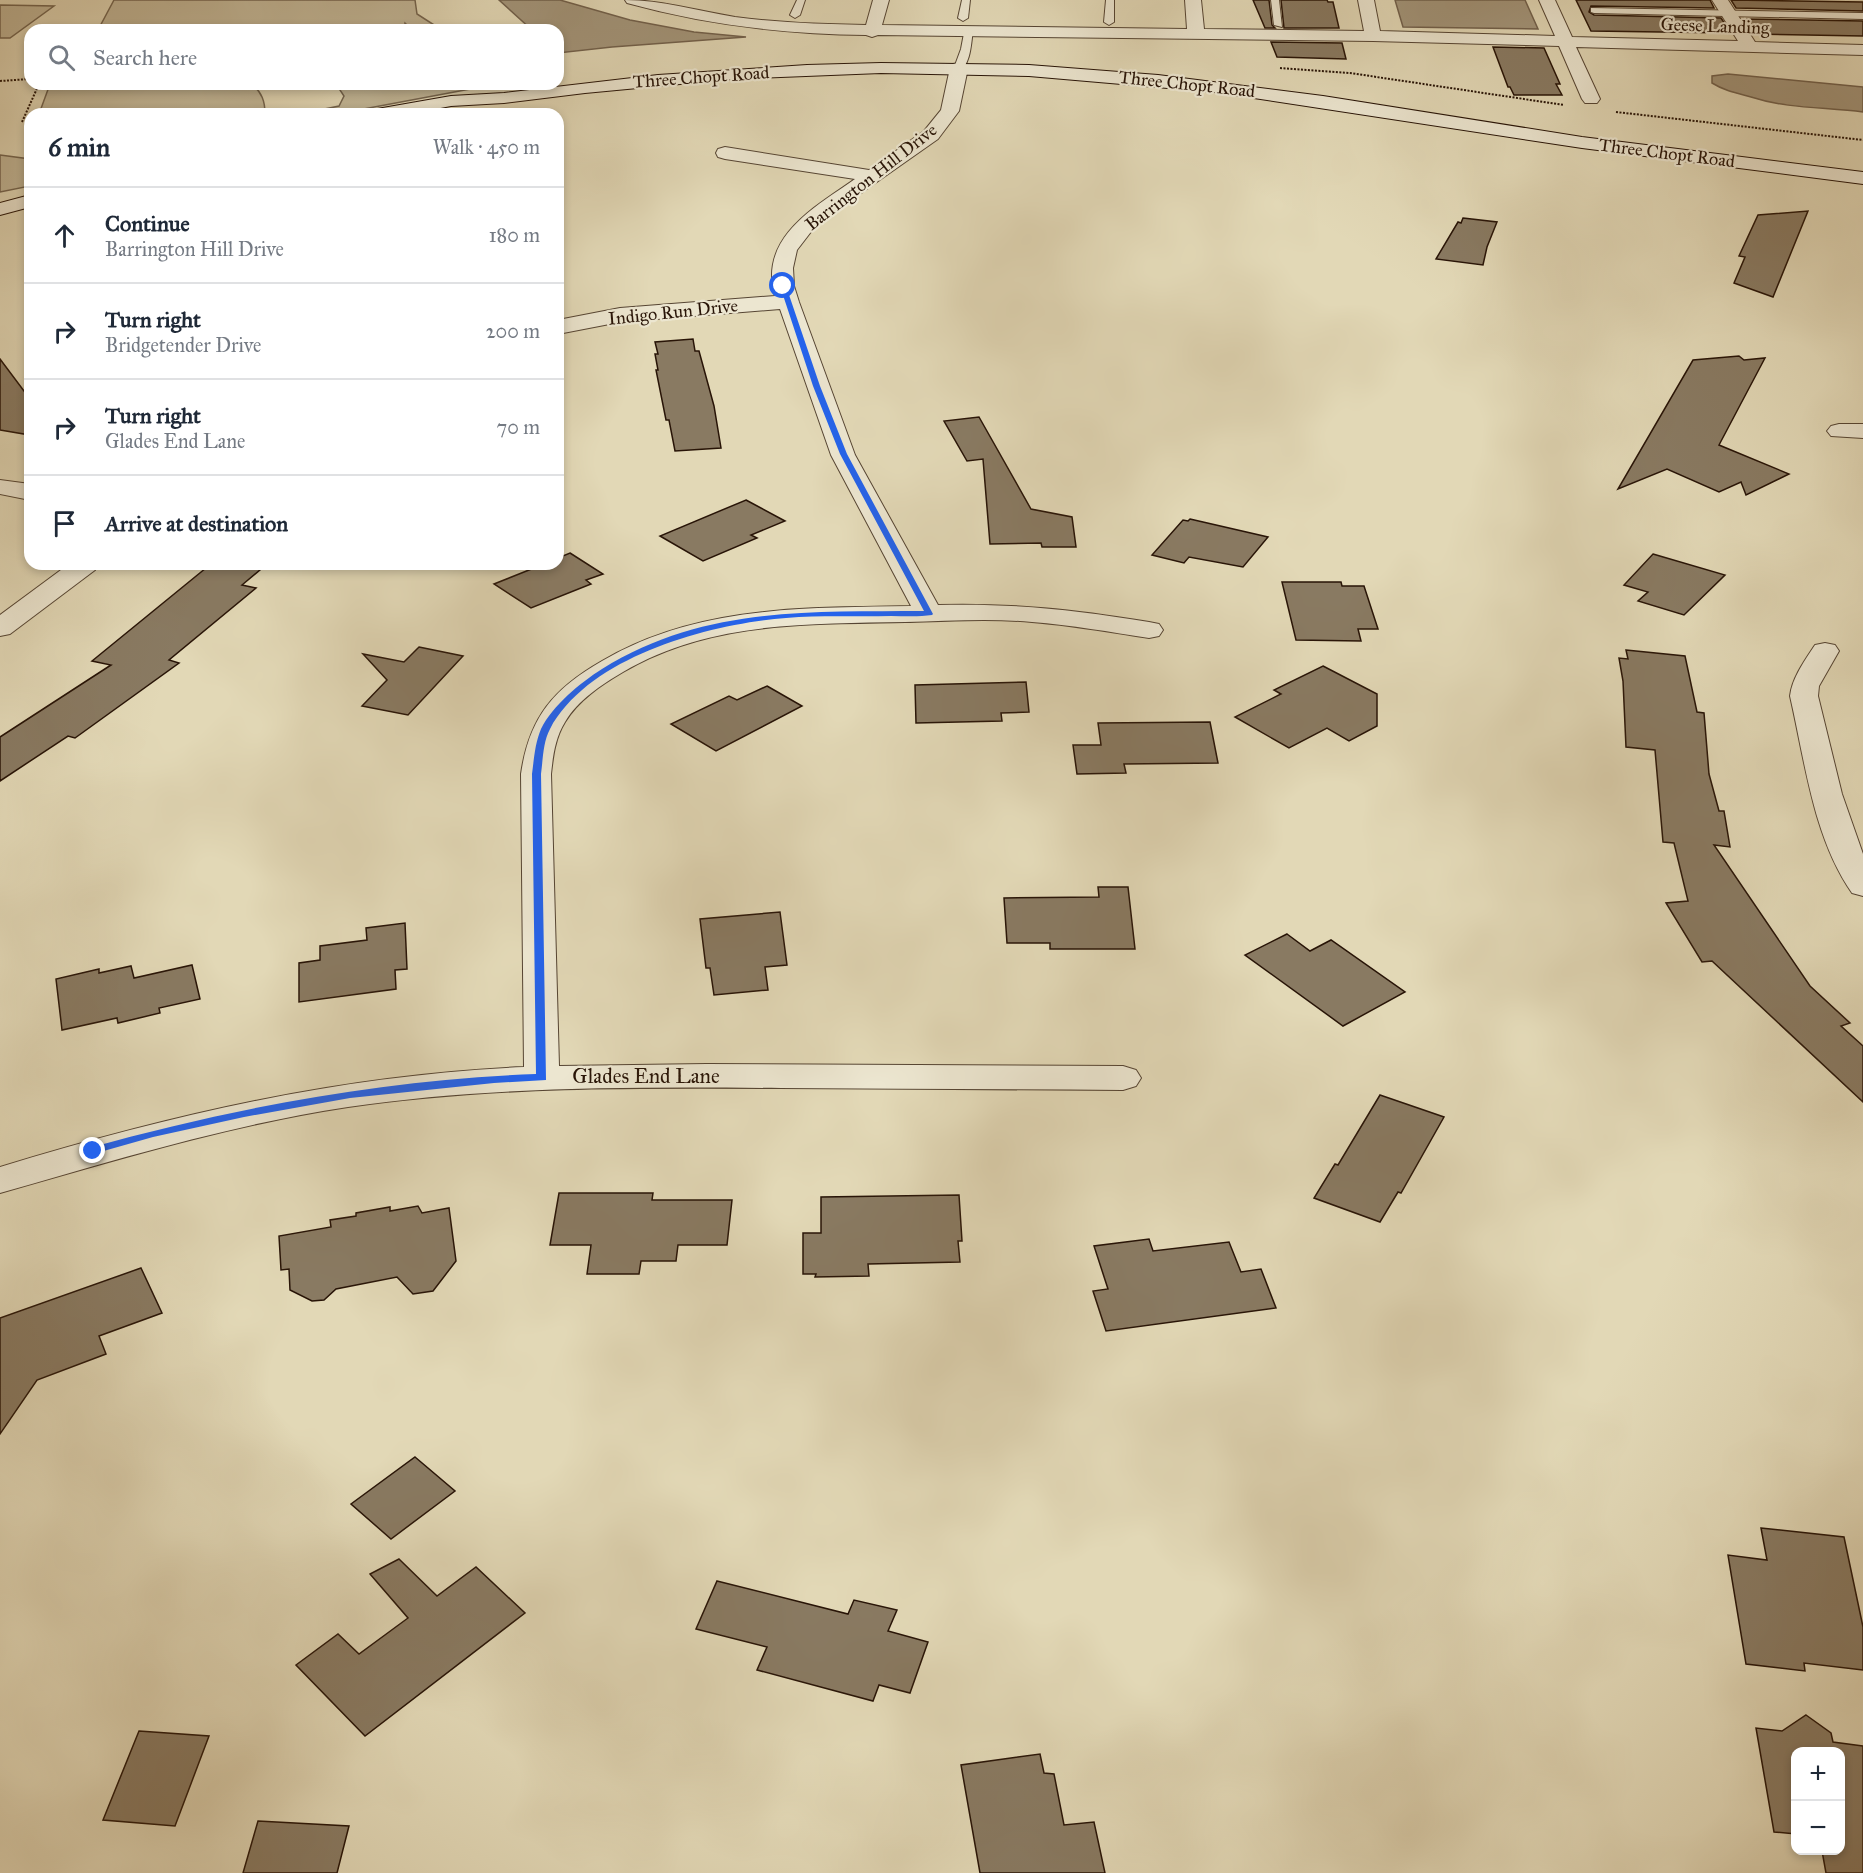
<!DOCTYPE html>
<html lang="en">
<head>
<meta charset="utf-8">
<style>
	body { margin:0; font-family:"IM FELL Great Primer",serif; background:#f6f6f7; color:#1f2937 }
	.controls { position:absolute; right:18px; bottom:18px; display:grid; overflow:hidden; border-radius:12px; box-shadow:0 3px 9px #0003 }
	.controls button { width:54px; height:54px; display:grid; place-items:center; padding:0; border:0; border-bottom:2px solid #e0e1e3; background:#fff; color:#1f2937; font:30px sans-serif }
	.stop { position:absolute; width:18px; height:18px; margin:-14px; border:4px solid #2563eb; border-radius:50%; background:#fff }
	.stop.end { background:#2563eb; border-color:#fff; box-shadow:0 2px 6px #0008 }
	.list { margin:0; padding:0; list-style:none }
	h2 { display:flex; justify-content:space-between; align-items:center; height:78px; margin:0; padding:0 24px; font-size:26px }
	h2 small { font-size:20px; font-weight:400; color:#747a83 }
	.list li { display:grid; grid-template-columns:39px 1fr auto; gap:18px; align-items:center; box-sizing:border-box; height:96px; padding:0 24px; border-top:2px solid #e0e1e3 }
	.list b { display:block; font-size:22px; white-space:nowrap }
	.list p { margin:0; font-size:20px; white-space:nowrap; color:#747a83 }
	.list em { font-size:20px; font-style:normal; color:#747a83 }
	.icon { flex:none; width:33px; height:33px; fill:none; stroke:currentColor; stroke-width:2; stroke-linecap:round; stroke-linejoin:round }
	.map { position:relative; flex:none; width:1863px; height:1873px; overflow:hidden }
	.search { position:absolute; background:#fff; box-shadow:0 3px 9px #0003; left:24px; top:24px; width:540px; height:66px; display:flex; align-items:center; gap:15px; box-sizing:border-box; padding:0 21px; border-radius:18px; color:#747a83; font-size:22px }
	.panel { position:absolute; background:#fff; box-shadow:0 3px 9px #0003; left:24px; top:108px; width:540px; height:462px; border-radius:18px }
	.map>svg:first-child { display:block }
</style>
</head>
<body>
<div class="map">
<svg width="1863" height="1873" viewBox="0 0 1863 1873">
	<rect width="100%" height="100%" fill="#e2d8b6"/>
	<filter id="stains"><feTurbulence type="fractalNoise" baseFrequency=".00333" numOctaves="4"/><feColorMatrix values="0 0 0 0 .2 0 0 0 0 .09 0 0 0 0 .02 0 0 0 .5 -.17"/></filter>
	<radialGradient id="worn" r=".72"><stop offset=".6" stop-color="#630" stop-opacity="0"/><stop offset="1" stop-color="#630" stop-opacity=".3"/></radialGradient>
	<!-- green -->
	<g fill="#c2b798" stroke="#756650" stroke-width="1.5">
		<path d="M114,0h301l2,14 25,16h-30l-7,-7 -1,7h-306z"/>
		<path d="M0,5l54,1 -44,32h-10z"/>
		<path d="M50,84h202c10,9 13,17 13,30h-226z"/>
		<path d="M336,84h161l-160,30h-37l39,-8 5,-10z"/>
		<path d="M0,155l30,4v27l-30,6z"/>
	</g>
	<!-- water -->
	<g fill="#a3957a" stroke="#72614c" stroke-width="1.5">
		<path d="M499,0h61l70,20 64,12 52,5 -134,10 -54,6v-23h-26z"/>
		<path d="M1395,0h130l13,29 -135,-2z"/>
		<path d="M1728,74l135,13v25c-38,-5 -75,-3 -112,-15 -15,-4 -26,-6 -39,-14v-7z"/>
	</g>
	<!-- building -->
	<g fill="#897a62" stroke="#281407" stroke-width="1.5">
		<path d="M1253,0h16l3,25 3,3h-10z"/>
		<path d="M1281,0h46l1,2h5l6,26h-55z"/>
		<path d="M1576,0h134l4,8 -123,-2 -2,6 5,3 127,3 10,15 -140,-2z"/>
		<path d="M1731,0l132,2v9l-127,-3z"/>
		<path d="M1743,19l120,2v15l-111,-2z"/>
		<path d="M1271,42l71,1 4,16 -69,-2z"/>
		<path d="M1493,47l51,1 16,36h-4l6,11h-48l-4,-8h-2z"/>
		<path d="M1808,211l-35,86 -39,-14 11,-26 -6,-1 19,-41z"/>
		<path d="M1463,218l34,4 -10,25 -4,18 -47,-6 22,-37 3,1z"/>
		<path d="M693,339l2,12h4l15,55 7,42 -46,3 -6,-31h-3l-10,-50h2l-3,-16h3l-3,-12z"/>
		<path d="M1739,356l5,4 21,-2 -46,87 70,29 -43,21 -5,-13 -22,10 -52,-23 -49,20 75,-129z"/>
		<path d="M0,359l30,40v36l-30,-5z"/>
		<path d="M979,417l52,92 41,8 4,30h-34l-1,-4 -51,1 -7,-85 -16,2 -23,-40z"/>
		<path d="M746,500l39,21 -34,14 6,3 -54,23 -43,-25z"/>
		<path d="M1190,519l78,18 -25,30 -54,-10 -5,6 -32,-8 31,-35 5,1z"/>
		<path d="M570,553l33,21 -17,6 5,4 -60,24 -37,-24 50,-20h14v-6z"/>
		<path d="M1653,554l72,21 -41,40 -46,-14 10,-9 -24,-7z"/>
		<path d="M219,564h48l-25,21 14,3 -87,72 10,3 -104,75 -7,-2 -68,45v-44l111,-72 -19,-4 114,-93 7,1z"/>
		<path d="M1282,582h59l1,4h22l14,43h-20l3,12 -65,-1z"/>
		<path d="M419,647l44,9 -55,59 -46,-9 25,-26 -24,-26 41,8z"/>
		<path d="M1626,650l59,6 12,56 7,1 5,61 10,37h5l6,36 -16,-2 96,141 40,37 -9,3 22,20v56l-151,-141 -10,1 -36,-59 22,-2 -14,-58 -11,-1 -8,-92 -29,-3 -3,-66 -4,-23 9,1z"/>
		<path d="M1323,666l54,28v32l-28,15 -22,-13 -38,20 -54,-31 46,-23 -7,-4z"/>
		<path d="M1026,682l3,30 -28,1 1,8 -86,2 -1,-38z"/>
		<path d="M767,686l35,20 -86,45 -45,-27 58,-28 8,4z"/>
		<path d="M1210,722l8,41 -94,1 2,9 -49,1 -4,-29h28l-3,-22z"/>
		<path d="M1098,887h30l7,62h-85v-6h-43l-3,-45 95,-1z"/>
		<path d="M780,912l7,53 -22,2 3,23 -54,5 -4,-27h-4l-6,-49z"/>
		<path d="M405,923l2,46 -12,1 1,19 -97,13v-39l21,-3v-14l47,-6 -1,-12z"/>
		<path d="M1287,934l23,17 21,-11 74,52 -62,34 -98,-71z"/>
		<path d="M192,965l8,34 -41,9 1,5 -42,10 -1,-5 -55,12 -6,-51 43,-10v4l32,-7 3,12z"/>
		<path d="M1380,1095l64,22 -43,76 -3,-1 -18,30 -66,-24 21,-34 3,1z"/>
		<path d="M559,1193h94l-1,7h80l-5,45h-49l-2,16h-35l-2,13h-52l4,-29h-41z"/>
		<path d="M959,1195l3,46h-4l2,21 -92,2 1,12 -54,1 1,-3h-13v-41h18v-36z"/>
		<path d="M418,1206l4,7 27,-5 7,53 -23,30 -20,3 -16,-17 -61,12 -12,11 -12,1 -22,-11 -1,-21 -8,1 -2,-34 52,-9 -1,-7 26,-4v-3l34,-6v4z"/>
		<path d="M1149,1239l4,12 76,-9 12,30 20,-3 15,39 -170,23 -13,-40 15,-2 -14,-43z"/>
		<path d="M141,1268l21,45 -63,23 7,18 -69,26 -37,54v-116z"/>
		<path d="M415,1457l40,34 -64,48 -40,-35z"/>
		<path d="M1761,1528l83,9 19,90v43l-59,-7 1,8 -59,-7 -18,-109 39,5z"/>
		<path d="M399,1559l38,37 39,-29 49,46 -160,123 -69,-71 42,-31 21,20 49,-36 -38,-44z"/>
		<path d="M717,1581l131,33 6,-14 43,10 -9,21 40,11 -18,51 -31,-8 -6,16 -116,-31 10,-23 -71,-18z"/>
		<path d="M1806,1715l25,18 2,9 30,4v127h-37l-4,-22h18v-99h-44v82l-22,-2 -18,-104 26,3z"/>
		<path d="M139,1731l70,5 -34,90 -72,-6z"/>
		<path d="M1040,1754l4,19 10,1 10,51 30,-3 11,51h-125l-19,-108z"/>
		<path d="M258,1821l91,5 -12,47h-94z"/>
	</g>
	<g fill="none" stroke-linecap="round" stroke-linejoin="round">
		<defs>
			<g id="lane">
				<path d="M797,0h8l-5,15 -5,3 -5,-3z"/>
				<path d="M962,0h8l-2,18 -5,3 -5,-3z"/>
				<path d="M1106,0h8v22l-5,3 -5,-3z"/>
				<path d="M1271,0h8l3,27 -8,-2z"/>
				<path d="M1591,8l272,5v6l-269,-6 -3,-1z"/>
				<path d="M965,28l8,2c-2,12 -2,35 -14,41l-5,-3 7,-19z"/>
			</g>
			<g id="street">
				<path d="M625,0c37,0 73,11 110,17 44,6 87,7 131,8l7,-25h16l-7,25 305,4 -2,-29h16l3,29 160,2 -6,-31h16l6,31 175,5 -16,-36h16l17,37 166,4 -26,-41h16l27,42 108,3v10l-287,-8 24,52 -3,4h-12l-3,-4 -23,-53 -186,-5 -495,-6 -6,2 -6,-2c-83,-1 -159,-10 -239,-32z"/>
				<path d="M959,63l6,1 3,4 -9,43 -21,28 -121,85 -20,26 -4,18 1,18 5,16 56,153 83,150c76,-2 137,5 211,17l10,2 4,6 -4,6 -10,2c-39,-6 -78,-13 -117,-16 -42,-4 -85,-1 -127,0 -97,2 -196,-1 -282,50 -22,13 -45,28 -58,50 -10,16 -12,34 -14,52l8,292 148,-2 416,2 13,4 5,8 -5,8 -13,4c-114,-1 -228,-1 -342,-2 -144,-1 -289,-2 -433,19 -119,18 -233,53 -348,86v-26c173,-53 343,-92 524,-100l-3,-293c8,-56 32,-85 81,-113 95,-56 203,-53 309,-55l-80,-151 -51,-146 -160,13 -62,12v-14l62,-12 155,-12c-17,-58 40,-89 80,-117l-130,-20 -7,-2 -2,-4 2,-4 7,-2 144,23 55,-39 17,-21 9,-42 3,-4z"/>
				<path d="M1839,424h24v14l-32,-2 -4,-5 4,-5z"/>
				<path d="M0,480l30,4v16l-30,-6z"/>
				<path d="M69,564h30l-4,6 -85,64 -10,2v-21z"/>
				<path d="M1825,643l10,2 4,6 -20,35 -1,10 24,98 21,60v42l-11,-3c-39,-56 -47,-132 -62,-197 2,-18 15,-36 25,-51z"/>
			</g>
			<g id="secondary">
				<path d="M881,63l148,2 129,10 165,21 259,41 281,35v12l-281,-36 -368,-56 -185,-16 -148,-3 -148,6 -148,14 -81,10 -53,3 -42,8h-41l3,-4 6,-1 74,-13 53,-3 154,-18 149,-10z"/>
				<path d="M30,195v12l-30,8v-12z"/>
			</g>
		</defs>
		<!-- lane casing -->
		<use href="#lane" stroke="#564533" stroke-width="2"/>
		<!-- street casing -->
		<use href="#street" stroke="#564533" stroke-width="2"/>
		<!-- secondary casing -->
		<use href="#secondary" stroke="#281407" stroke-width="2"/>
		<!-- path -->
		<g stroke="#281407" stroke-width="2" stroke-dasharray="2 1.5" stroke-linecap="butt">
			<path d="M77,30l2,-3"/>
			<path d="M1280,68l70,5 214,32"/>
			<path d="M0,81l30,-2"/>
			<path d="M1616,112l247,28"/>
			<path d="M22,122l17,-38"/>
		</g>
		<!-- lane -->
		<use href="#lane" fill="#ece6d0" fill-rule="evenodd"/>
		<!-- street -->
		<use href="#street" fill="#ece6d0" fill-rule="evenodd"/>
		<!-- secondary -->
		<use href="#secondary" fill="#ece6d0" fill-rule="evenodd"/>
	</g>
	<!-- route -->
	<path fill="#2563eb" d="M783,284l3,2 34,100 27,68 86,160 -1,1c-13,2 -28,1 -41,1 -35,1 -71,-1 -105,2 -76,6 -197,38 -236,111 -7,13 -7,30 -9,45l5,306 -52,3 -144,15 -106,19 -91,20 -60,17 -4,-1v-5c146,-41 296,-68 447,-74l-4,-300c2,-15 3,-31 9,-45 12,-24 39,-46 61,-60 102,-63 207,-57 322,-58l-84,-157 -27,-68 -33,-100z"/>
	<g text-anchor="middle" stroke-width="4.5" stroke-linejoin="round" paint-order="stroke">
		<!-- far-street labels -->
		<g font-size="18" fill="#281407" stroke="#ece6d0">
			<text transform="translate(1715 26) rotate(2)" y="6">Geese Landing</text>
			<text transform="translate(701 77) rotate(-4)" y="6">Three Chopt Road</text>
			<text transform="translate(1187 84) rotate(6)" y="6">Three Chopt Road</text>
			<text transform="translate(1667 153) rotate(7)" y="6">Three Chopt Road</text>
			<text transform="translate(871 177) rotate(-38)" y="6">Barrington Hill Drive</text>
			<text transform="translate(673 312) rotate(-6)" y="6">Indigo Run Drive</text>
		</g>
		<!-- street labels -->
		<g font-size="21" fill="#281407" stroke="#ece6d0">
			<text x="646" y="1083">Glades End Lane</text>
		</g>
	</g>
	<rect width="100%" height="100%" filter="url(#stains)"/>
	<rect width="100%" height="100%" fill="url(#worn)"/>
</svg>
<div class="controls">
<button>+</button>
<button>−</button>
</div>
<div class="stop" style="left:783px;top:286px"></div>
<div class="stop end" style="left:93px;top:1151px"></div>
<div class="search"><svg class="icon" aria-label="search" viewBox="0 0 24 24"><circle cx="10" cy="10" r="6"/><path d="M15 15l6 6"/></svg>Search here</div>
<section class="panel">
<h2>6 min<small>Walk · 450 m</small></h2>
<ul class="list">
<li><svg class="icon" aria-label="ahead" viewBox="0 0 24 24"><path d="M12 20V5M6 11l6-6 6 6"/></svg><div><b>Continue</b><p>Barrington Hill Drive</p></div><em>180 m</em></li>
<li><svg class="icon" aria-label="right" viewBox="0 0 24 24"><path d="M7 20v-9h11M14 6l5 5-5 5"/></svg><div><b>Turn right</b><p>Bridgetender Drive</p></div><em>200 m</em></li>
<li><svg class="icon" aria-label="right" viewBox="0 0 24 24"><path d="M7 20v-9h11M14 6l5 5-5 5"/></svg><div><b>Turn right</b><p>Glades End Lane</p></div><em>70 m</em></li>
<li><svg class="icon" aria-label="arrive" viewBox="0 0 24 24"><path d="M6 21V4h12l-3 4 3 4H6"/></svg><div><b>Arrive at destination</b></div></li>
</ul>
</section>
</div>
</body>
</html>
